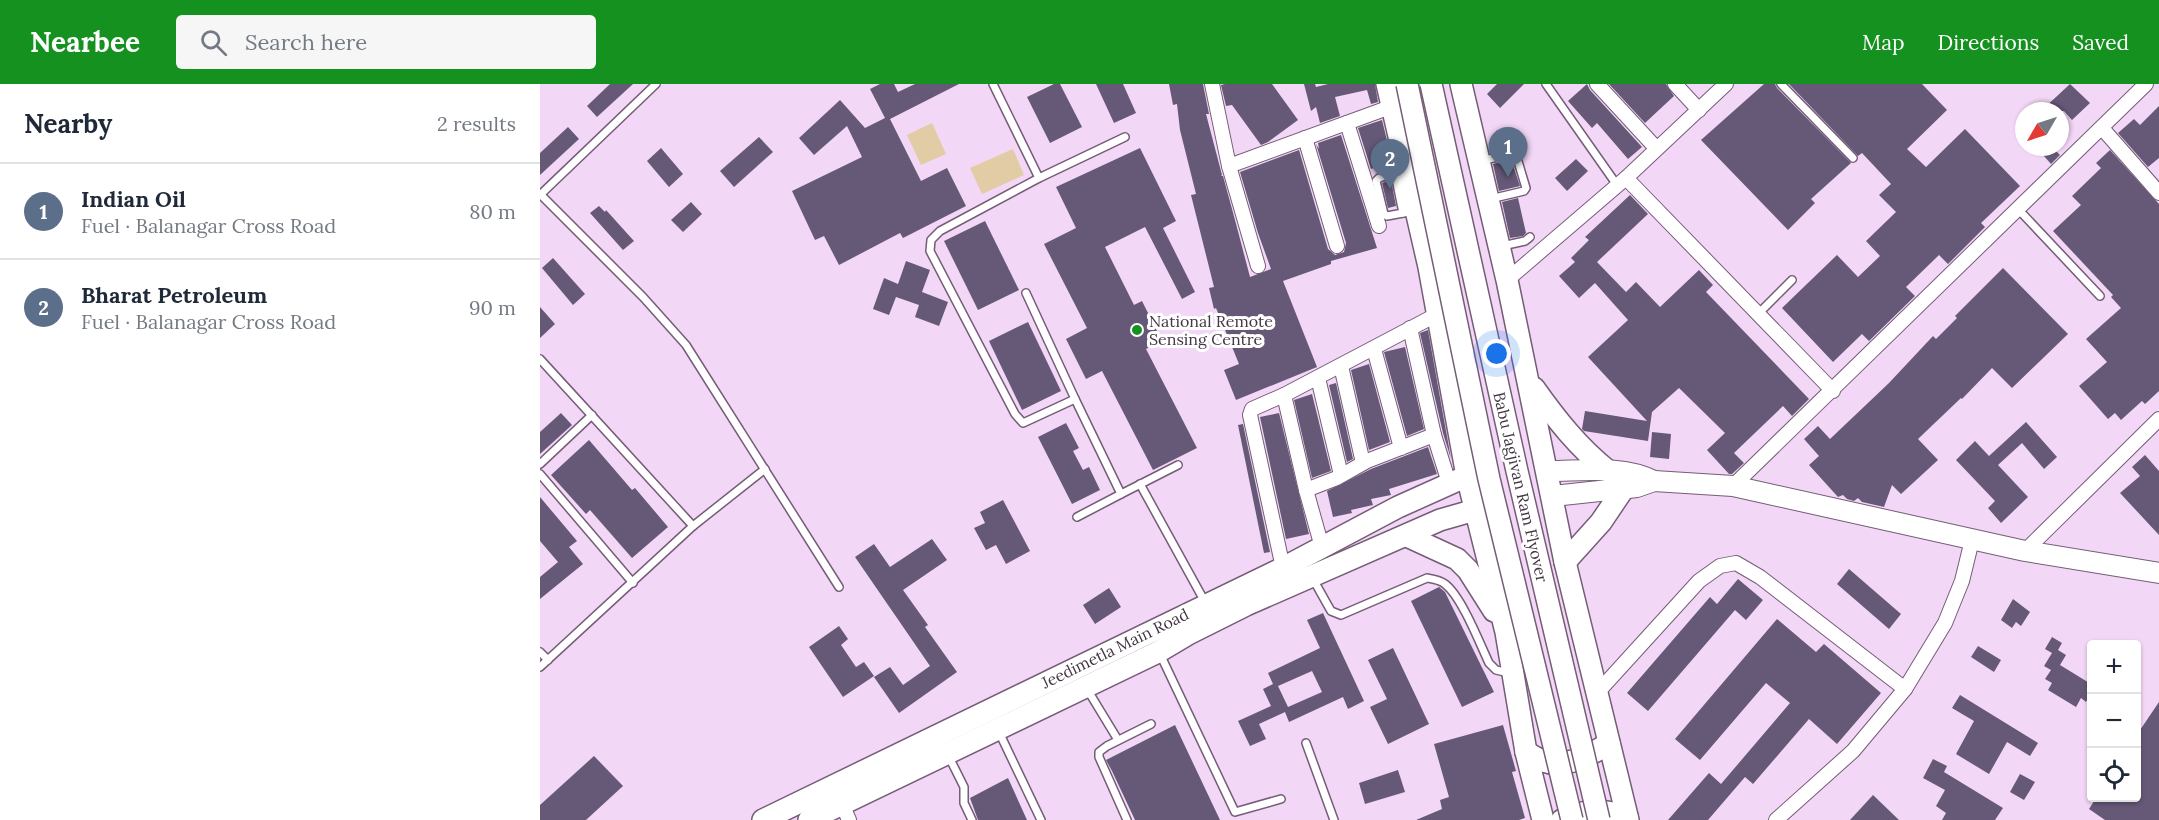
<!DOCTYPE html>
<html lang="en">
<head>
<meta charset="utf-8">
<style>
	body { margin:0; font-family:Lora,serif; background:#f6f6f7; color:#1f2937 }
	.controls { position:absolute; right:18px; bottom:18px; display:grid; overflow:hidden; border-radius:6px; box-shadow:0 2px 4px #0004 }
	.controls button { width:54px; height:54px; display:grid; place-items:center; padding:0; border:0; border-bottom:2px solid #e0e1e3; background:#fff; color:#1f2937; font:30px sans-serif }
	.compass { position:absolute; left:1475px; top:18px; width:54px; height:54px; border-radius:50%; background:#fff; box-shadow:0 2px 4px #0004; rotate:231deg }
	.you { position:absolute; left:957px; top:270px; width:21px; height:21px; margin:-15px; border:4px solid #fff; border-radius:50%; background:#1a73e8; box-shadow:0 0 0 9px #1a73e833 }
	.badge { display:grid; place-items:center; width:39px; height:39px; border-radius:50%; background:#159120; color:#fff; font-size:20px; font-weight:700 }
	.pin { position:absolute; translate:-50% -50px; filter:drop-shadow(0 2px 3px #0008) }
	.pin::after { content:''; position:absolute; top:32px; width:21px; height:18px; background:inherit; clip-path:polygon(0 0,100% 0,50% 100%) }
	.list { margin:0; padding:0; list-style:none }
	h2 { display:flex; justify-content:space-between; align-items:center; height:78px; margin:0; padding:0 24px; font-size:26px }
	h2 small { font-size:20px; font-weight:400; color:#747a83 }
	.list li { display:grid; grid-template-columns:39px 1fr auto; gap:18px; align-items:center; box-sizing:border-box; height:96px; padding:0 24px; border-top:2px solid #e0e1e3 }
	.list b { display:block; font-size:22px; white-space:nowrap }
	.list p { margin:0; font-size:20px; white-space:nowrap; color:#747a83 }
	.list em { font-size:20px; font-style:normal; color:#747a83 }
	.icon { flex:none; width:33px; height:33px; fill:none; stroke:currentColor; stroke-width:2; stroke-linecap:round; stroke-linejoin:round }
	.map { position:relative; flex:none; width:1619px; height:736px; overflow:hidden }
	header { display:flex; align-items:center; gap:36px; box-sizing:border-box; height:84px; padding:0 30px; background:#159120; color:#fff }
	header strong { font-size:28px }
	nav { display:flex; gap:33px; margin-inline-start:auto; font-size:21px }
	.search { width:420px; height:54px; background:#f6f6f7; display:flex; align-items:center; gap:15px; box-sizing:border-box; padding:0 21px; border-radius:6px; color:#747a83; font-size:22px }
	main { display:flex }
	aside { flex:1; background:#fff }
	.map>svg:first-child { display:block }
</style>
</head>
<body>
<header>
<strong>Nearbee</strong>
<div class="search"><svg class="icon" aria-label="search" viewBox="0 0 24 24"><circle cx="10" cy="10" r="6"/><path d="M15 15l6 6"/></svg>Search here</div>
<nav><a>Map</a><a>Directions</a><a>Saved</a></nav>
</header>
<main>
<aside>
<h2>Nearby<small>2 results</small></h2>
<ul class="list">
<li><span class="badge" style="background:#5c6f8a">1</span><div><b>Indian Oil</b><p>Fuel · Balanagar Cross Road</p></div><em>80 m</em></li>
<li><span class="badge" style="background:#5c6f8a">2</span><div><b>Bharat Petroleum</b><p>Fuel · Balanagar Cross Road</p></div><em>90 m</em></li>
</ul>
</aside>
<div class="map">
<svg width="1619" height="736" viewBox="0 0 1619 736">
	<rect width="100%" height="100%" fill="#f3d7f6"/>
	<!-- green -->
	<g fill="#e1cca5">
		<path d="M392,39l14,31 -25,11 -14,-30z"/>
		<path d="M473,65l11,26 -42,19 -12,-26z"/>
	</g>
	<!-- building -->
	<g fill="#665978" fill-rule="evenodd">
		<path d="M70,0h23l-36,33 -10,-11z"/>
		<path d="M340,0h14l4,8 17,-8h44l-69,35 31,62 26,-13 19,38 -63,32 -3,-5 -61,32 -15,-29 -9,4 -23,-49 70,-34 -15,-31 -33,29 -15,-17 41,-38 25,28 20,-10 -15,-29z"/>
		<path d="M514,0h6l22,43 -32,16 -23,-46z"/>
		<path d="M556,0h27l13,29 -22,10z"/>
		<path d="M629,0h34l6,30h-3l16,61 -1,1h2l12,44 15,57 21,-8 -13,-36 -18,-61 59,-22 29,99 7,6 9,-3 2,-9 -30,-99 3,5 -1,-6 23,-8 36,113 -46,13v3l-48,17 34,86 -81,33 -12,-30 15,-6 -23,-56 -2,1 -5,-21 5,-1 -23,-92 5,-1 -16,-64 -3,-26 -4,1z"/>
		<path d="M685,0h47l26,36 -30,22 -7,3 -29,-40 -6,1 -5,-21z"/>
		<path d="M764,0h11l1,3 12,-3h47l3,18 -7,2 -4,-14 -32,7 5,19 -20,7 -4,-16 -5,4z"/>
		<path d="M957,0h27l-24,24 -13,-14z"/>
		<path d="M1047,0l3,6 52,57 -14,12 -31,-36 -5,5 -24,-27z"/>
		<path d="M1069,0h57l8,12 -29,27z"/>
		<path d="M1224,0h11l2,4 74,75 -40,36 4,4 -27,27 -87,-90z"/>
		<path d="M1249,0h133l25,26 -40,39 19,18 39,-38 55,57 -39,37 4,4 -37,37 -9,-9 -33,32 9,9 -46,45 -7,-7 -29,28 -51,-54 55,-53 21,22 22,-21 -14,-15 30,-29 -17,-17 12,-11 -29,-31 -4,3z"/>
		<path d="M1530,0l20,19 -18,17 -8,-9h-23z"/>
		<path d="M1619,22v52l-11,9 -30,-34 16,-14 6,6z"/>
		<path d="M842,36l10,41 -5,1 2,7 -11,4 -1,-6 -6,2 -13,-41z"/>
		<path d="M28,43l11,12 -39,36v-22z"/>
		<path d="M219,53l14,15 -39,35 -14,-16z"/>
		<path d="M1496,63h16l8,8 -9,9z"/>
		<path d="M121,64l22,26 -14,13 -22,-26z"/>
		<path d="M600,64l36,73 -13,7 32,64 -13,7 -37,-72 -40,20 29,58 8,-4 20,40 -16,8 51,99 -44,22 -51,-99 -16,8 -20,-40 21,-11 -43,-84 32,-16 -20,-41z"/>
		<path d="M1570,66l49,54v187l-14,13 -3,-3 -21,19 -6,-7 -7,6 -29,-33 28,-24 -21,-23 35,-31 -10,-11 2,-2 -60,-64 28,-26 -9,-9 29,-28 -5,-5z"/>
		<path d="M971,75l9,27 -21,5 -6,-27z"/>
		<path d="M1036,75l12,12 -21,20 -12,-13z"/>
		<path d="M851,96l5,26 -8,2 -6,-25z"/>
		<path d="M1090,111l18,19 -51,48 29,30 10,-10 24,25 39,-37 14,15 -7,7 103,107 -17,17 -9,-10 -49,47 10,10 -12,11h-3l-22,-24 18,-17 -46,-45 -27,24 -4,29 -64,-10 -2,-2 3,-18 62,10 -59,-64 40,-37 -33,-37 -16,15 -20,-22 16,-14 -4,-4 18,-18 -4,-3z"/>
		<path d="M978,114l8,35 -3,3 -13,2 -8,-36z"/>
		<path d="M151,118l11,12 -19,18 -12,-12z"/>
		<path d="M59,122l6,6 1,-2 28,31 -11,9 -33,-37z"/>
		<path d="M445,137l34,69 -41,20 -34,-69z"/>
		<path d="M13,174l32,36 -12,11 -31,-37z"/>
		<path d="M366,177l24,9 -8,22 26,10 -9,24 -24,-9 4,-12 -23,-8 -7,18 -16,-6 11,-31 14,6z"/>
		<path d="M1463,184l65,66 -56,54 -20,-20 -30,31 -1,-1 -43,41 20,21 -37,34 -9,-9 -8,22 -22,-5 -4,-4 -4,3 -7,-2 -4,-4 -5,2 -29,-32 10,-9 -15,-17 14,-13 12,13 59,-56 44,-47 3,3 21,-21 -2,-2z"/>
		<path d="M0,223l15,17 -15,14z"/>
		<path d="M488,238l33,69 -39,19 -33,-69z"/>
		<path d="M888,246l23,129 -8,-26 -23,-100z"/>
		<path d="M865,263l19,82 -17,7 -23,-84z"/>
		<path d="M829,280l21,78 -21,8 -18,-80z"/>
		<path d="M796,299l17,76 -6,3 -18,-77z"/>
		<path d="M772,310l19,77 -19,7 -18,-78z"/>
		<path d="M21,329l11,12 -32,29v-22z"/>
		<path d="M739,329l30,121 -23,5 -26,-122z"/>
		<path d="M1486,338l31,35 -13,12 -22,-26 -24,22 30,32 -27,26 -13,-15 7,-7 -39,-41 19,-19 14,15z"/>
		<path d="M526,339l13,25 -6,3 10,19 6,-3 11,23 -28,14 -34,-67z"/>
		<path d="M703,340l27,128 -6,1 -26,-128z"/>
		<path d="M1112,348l19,2 -2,25 -19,-2z"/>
		<path d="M49,356l43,50 3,-2 33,39 -36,31 -42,-48 -4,4 -35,-39z"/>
		<path d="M888,363l9,27 -48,15 2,6 -20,4 2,6 -22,5 1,3 -19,4 -6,-26 44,-22z"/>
		<path d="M1605,371l14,16v64l-39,-42 20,-17 -8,-9z"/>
		<path d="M0,413l37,44 -8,6 14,17 -43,35v-22l18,-15 -18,-21z"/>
		<path d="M463,416l27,51 -24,13 -10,-19 -10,5 -12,-22 11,-5 -5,-11z"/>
		<path d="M392,455l15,21 -44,30 25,35 -3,2 32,45 -58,41 -25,-36 16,-10 13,18 27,-19 -75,-109 19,-13 16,23z"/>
		<path d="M1309,485l52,45 -12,15 -52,-45z"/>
		<path d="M1198,495l25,21 -17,20 -11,-10 -87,101 -21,-18 83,-96 7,7z"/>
		<path d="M899,503l6,5 49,100 -32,15 -51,-106z"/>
		<path d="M569,504l12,19 -26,17 -12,-19z"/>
		<path d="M1473,515l17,13 -9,14 -5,-4 -4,6 -11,-8z"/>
		<path d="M783,529l41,88 -16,8 -5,-12 -54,25 -4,-10 -26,12 7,15 -16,7 -12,-25 33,-15 -8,-17 10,-5 -5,-11 52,-25 -13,-28zM772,587l10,21 -34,15 -10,-21z"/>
		<path d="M1237,535l39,33 8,-8 57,49 -44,51 -28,-25 -56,65 -8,-7 -37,43h-40l41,-47 12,11 69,-81 -24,-20 -66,77 -25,-21z"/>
		<path d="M299,542l9,13 -7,6 15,22 8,-5 10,14 -31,21 -34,-50z"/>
		<path d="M1512,553l10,6 -4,7 8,5 -6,10 31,19v9l-5,9 -5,-4 -5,9 -28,-17 4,-7 -7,-4 6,-9 -7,-4 8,-13 -7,-4z"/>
		<path d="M1438,562l23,14 -7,12 -23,-15z"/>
		<path d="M853,564l36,76 -41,20 -18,-37 17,-8 -19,-39z"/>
		<path d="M1420,611l78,48 -8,13 -23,-14 -18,32 -33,-20 18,-33 -22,-13z"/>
		<path d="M1619,618v118h-54l-16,-11 7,-11h40v-62z"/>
		<path d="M635,641l45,95h-85l-23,-49 -6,-11z"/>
		<path d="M963,641l13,46 -4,1 13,46 -6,2h-103l26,-11 -2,-9 9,-3 -15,-53z"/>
		<path d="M54,672l29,30 -37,34h-46v-15z"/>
		<path d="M1393,675l14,7 -3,6 59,36 -8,12h-53l4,-7 -10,-7 9,-16 -22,-12z"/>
		<path d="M858,686l7,22 -40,12 -6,-21z"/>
		<path d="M1480,690l15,8 -11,18 -14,-8z"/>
		<path d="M468,694l19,42h-49l-8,-22z"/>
		<path d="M1333,711l26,25h-49z"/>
	</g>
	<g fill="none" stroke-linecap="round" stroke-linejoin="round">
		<defs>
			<g id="lane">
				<path d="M453,0l46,94 86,-41"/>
				<path d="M1006,0l71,101"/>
				<path d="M1241,0l72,74"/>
				<path d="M941,77l33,-8 3,5 9,30 -2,3 -34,8"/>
				<path d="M863,87l-24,7 -3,3 8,33 3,2 27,-5"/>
				<path d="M855,90l8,39"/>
				<path d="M0,110l103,103 43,48 153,242"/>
				<path d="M0,111l116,-111"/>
				<path d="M1478,125l82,87"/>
				<path d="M962,162l23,-5 5,-4"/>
				<path d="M486,209l49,106 -52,24 -8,-9 -85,-163 1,-11 9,-9 99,-53"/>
				<path d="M1218,230l34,-34"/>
				<path d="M0,275l153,167"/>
				<path d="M535,315l46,95 57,-29"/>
				<path d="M0,380l52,-49"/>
				<path d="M0,390l93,109"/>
				<path d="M600,400l65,118"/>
				<path d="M537,433l44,-23"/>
				<path d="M773,495l18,32 10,4 86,-37c6,1 13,2 18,6 17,13 35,60 44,79l7,7 13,3"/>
				<path d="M0,568l8,8"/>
				<path d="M620,570l75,158 46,-13"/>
				<path d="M0,583l153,-141 72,-57"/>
				<path d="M547,605l31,51"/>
				<path d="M458,646l43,90"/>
				<path d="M766,659l28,77"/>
				<path d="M408,671l16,32v16l8,17"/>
				<path d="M587,736l-28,-63v-5l8,-6 44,-22"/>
			</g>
			<g id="street">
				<path d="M672,0l17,82"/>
				<path d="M1057,0l59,64"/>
				<path d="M1135,0l24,26"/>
				<path d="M807,39l32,103"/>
				<path d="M1562,44l57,65"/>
				<path d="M765,54l32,108"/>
				<path d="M1086,94l207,213"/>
				<path d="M718,182l-29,-100 164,-60"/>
				<path d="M967,196l119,-102 100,-94"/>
				<path d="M834,265l27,99"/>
				<path d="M801,282l22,97"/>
				<path d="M778,294l23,97"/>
				<path d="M894,351l15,48"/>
				<path d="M1193,402l413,-402"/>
				<path d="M766,406l31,-12 30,-17 67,-26 -24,-107"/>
				<path d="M782,463l-16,-57 -22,-95 152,-80"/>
				<path d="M1485,467l134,-132"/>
				<path d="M743,484l-33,-153 2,-6 32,-14"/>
				<path d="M1057,609l102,-112 21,-15 16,-3 24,14 145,112"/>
				<path d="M302,720l7,16"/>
				<path d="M1236,736l77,-69 52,-62 40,-66 17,-42 10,-41"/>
			</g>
			<g id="secondary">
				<path d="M1008,387c34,0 76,-6 106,10"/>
				<path d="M1013,412l84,-9 17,-6 79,5 292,65 134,22"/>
			</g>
			<g id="primary">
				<path d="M847,0l42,183 38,209 39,156 20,120 17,68"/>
				<path d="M921,0l46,196 58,282 63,258"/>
				<path d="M994,304c22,31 44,59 74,83"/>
				<path d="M867,452l50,23 11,11 26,41"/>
				<path d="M1025,478l36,-40 23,-34"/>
				<path d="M986,668c5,3 11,7 17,9 23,8 48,-6 66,-18"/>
				<path d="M223,736l520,-252 115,-61 69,-31"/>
				<path d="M269,736l349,-168 32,-19 56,-28 194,-85 35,-10"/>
				<path d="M1022,736c25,-11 39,-12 65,-3"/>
			</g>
		</defs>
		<!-- lane casing -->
		<use href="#lane" stroke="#755c77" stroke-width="10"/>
		<!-- street casing -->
		<use href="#street" stroke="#755c77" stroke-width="16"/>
		<!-- secondary casing -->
		<use href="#secondary" stroke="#755c77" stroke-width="22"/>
		<!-- primary casing -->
		<use href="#primary" stroke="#755c77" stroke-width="24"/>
		<!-- lane -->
		<use href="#lane" stroke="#fff" stroke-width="7"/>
		<!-- street -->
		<use href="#street" stroke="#fff" stroke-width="14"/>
		<!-- secondary -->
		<use href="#secondary" stroke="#fff" stroke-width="20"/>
		<!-- primary -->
		<use href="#primary" stroke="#fff" stroke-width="21"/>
		<defs>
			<g id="primary-bridge">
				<path d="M867,0l82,395 83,341"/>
				<path d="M891,0l86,387 82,349"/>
			</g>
		</defs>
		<!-- primary-bridge casing -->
		<use href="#primary-bridge" stroke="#755c77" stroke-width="24" stroke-linecap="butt"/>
		<!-- primary-bridge -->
		<use href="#primary-bridge" stroke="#fff" stroke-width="21"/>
	</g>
	<!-- markers -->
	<circle fill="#159120" stroke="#fff" stroke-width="2" cx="597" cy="246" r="6"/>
	<g text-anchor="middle" stroke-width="6" stroke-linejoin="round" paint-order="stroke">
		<!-- poi labels -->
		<g font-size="16" fill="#423743" stroke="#fff" text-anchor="start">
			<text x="609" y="243">National Remote<tspan x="609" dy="18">Sensing Centre</tspan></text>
		</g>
		<!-- street labels -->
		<g font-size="16" fill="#423743" stroke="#fff">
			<text transform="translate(981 403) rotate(77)" y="6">Babu Jagjivan Ram Flyover</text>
			<text transform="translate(575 564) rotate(-26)" y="6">Jeedimetla Main Road</text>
		</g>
	</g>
</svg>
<div class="controls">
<button>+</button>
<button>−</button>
<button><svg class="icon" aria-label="locate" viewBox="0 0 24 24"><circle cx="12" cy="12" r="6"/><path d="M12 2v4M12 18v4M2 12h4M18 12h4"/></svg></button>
</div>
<svg class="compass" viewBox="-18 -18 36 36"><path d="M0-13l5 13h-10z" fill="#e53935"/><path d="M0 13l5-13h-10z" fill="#747a83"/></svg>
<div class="you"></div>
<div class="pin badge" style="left:968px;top:93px;background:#5c6f8a">1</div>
<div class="pin badge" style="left:850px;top:105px;background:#5c6f8a">2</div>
</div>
</main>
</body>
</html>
